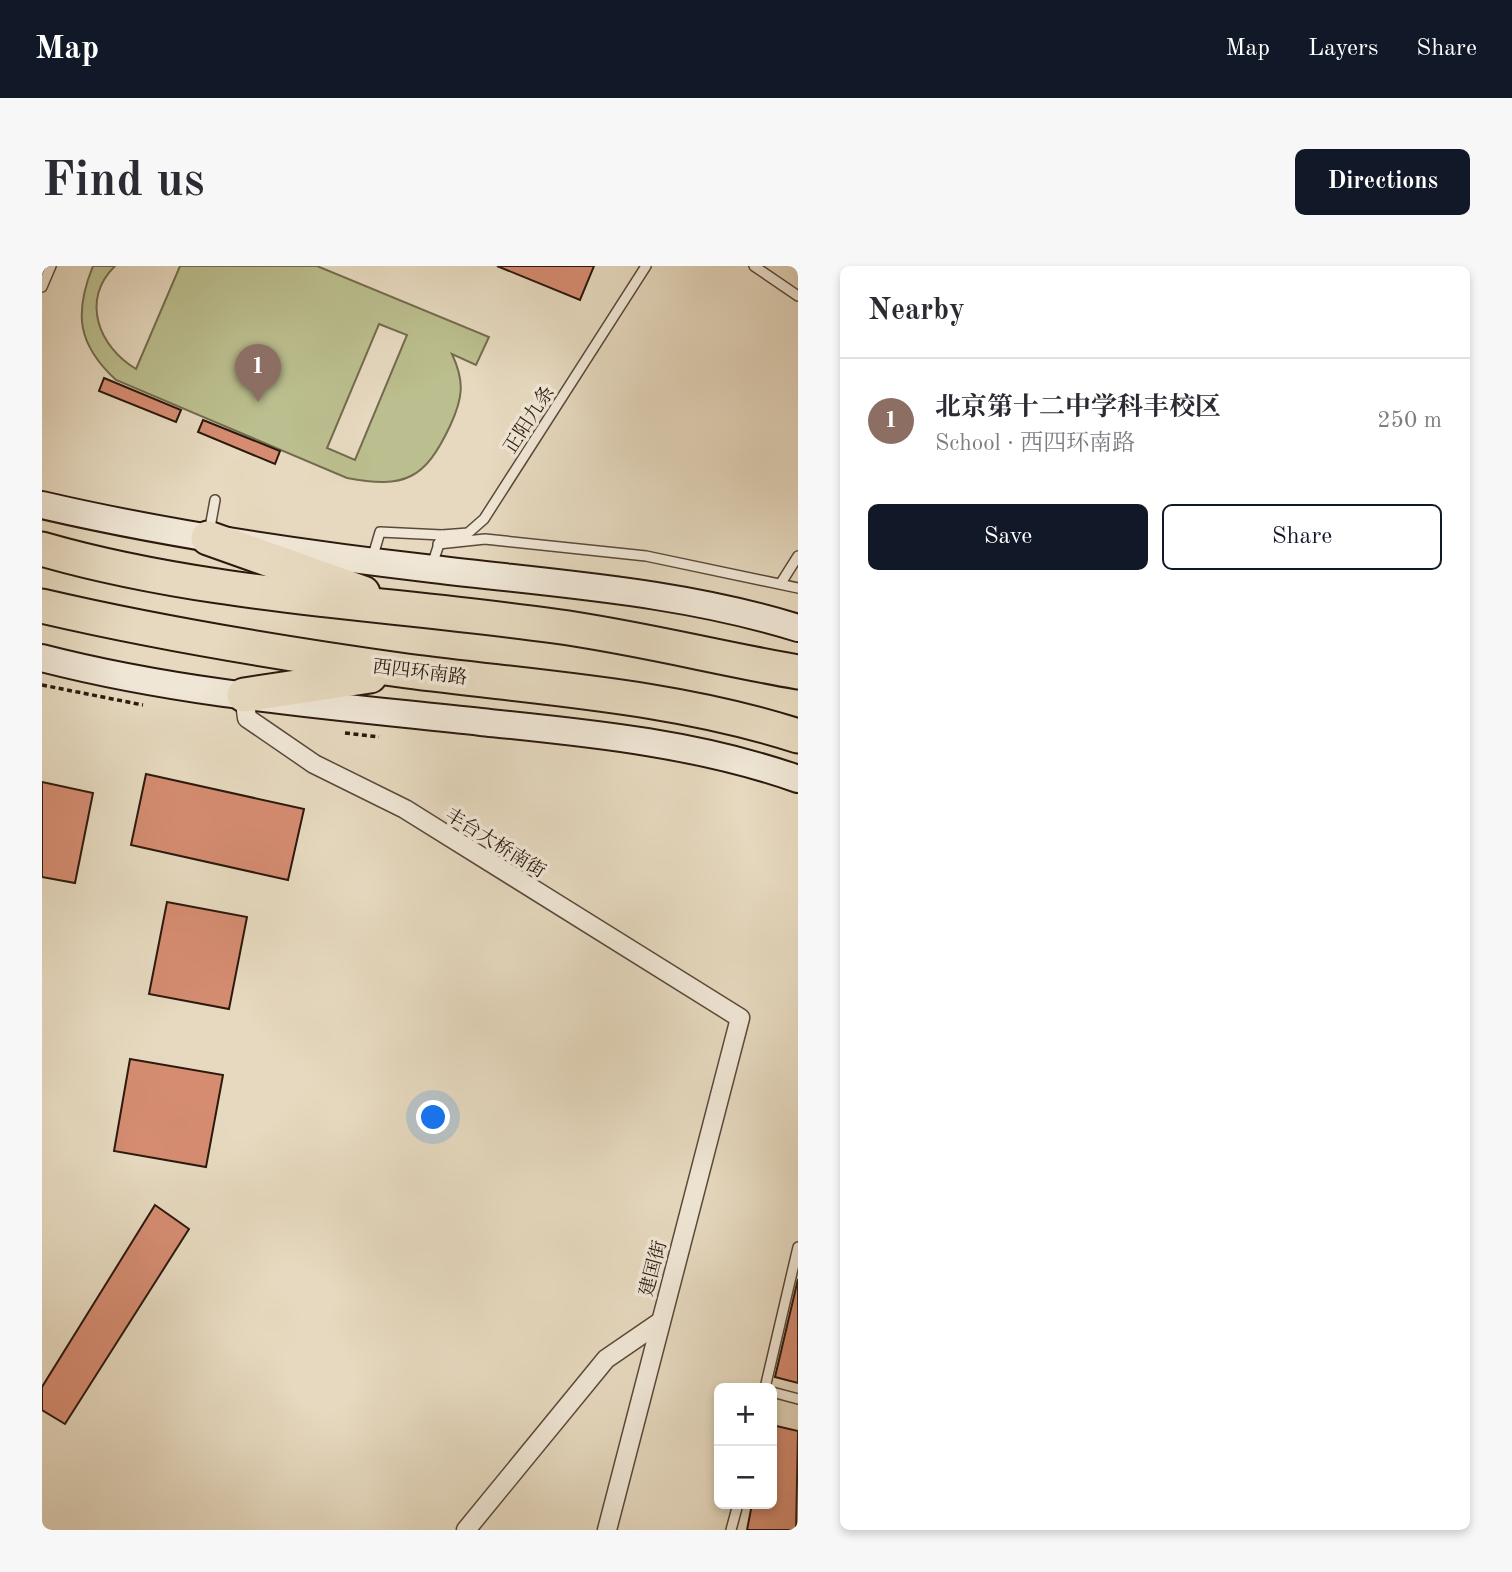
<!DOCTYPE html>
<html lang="en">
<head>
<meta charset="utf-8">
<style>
	body { margin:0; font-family:"Old Standard TT","Noto Serif SC",serif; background:#f7f7f7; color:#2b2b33 }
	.controls { position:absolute; right:21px; bottom:21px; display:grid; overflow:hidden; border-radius:10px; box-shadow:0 4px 10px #0003 }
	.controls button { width:63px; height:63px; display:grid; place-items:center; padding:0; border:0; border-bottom:2px solid #e1e1e2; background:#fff; color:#2b2b33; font:35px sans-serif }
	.you { position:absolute; left:392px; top:852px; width:24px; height:24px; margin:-18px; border:5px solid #fff; border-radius:50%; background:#1a73e8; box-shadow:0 0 0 10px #1a73e833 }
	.badge { display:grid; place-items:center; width:46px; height:46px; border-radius:50%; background:#111827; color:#fff; font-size:23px; font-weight:700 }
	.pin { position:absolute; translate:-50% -58px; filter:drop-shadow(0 2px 4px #0008) }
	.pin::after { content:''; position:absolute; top:37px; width:24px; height:21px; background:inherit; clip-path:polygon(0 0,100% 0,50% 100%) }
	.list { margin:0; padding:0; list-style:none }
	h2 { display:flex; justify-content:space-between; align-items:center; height:91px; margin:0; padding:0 28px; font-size:30px }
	h2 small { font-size:23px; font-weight:400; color:#7c7c81 }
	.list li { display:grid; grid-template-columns:46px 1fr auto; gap:21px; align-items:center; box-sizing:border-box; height:126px; padding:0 28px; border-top:2px solid #e1e1e2 }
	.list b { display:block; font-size:26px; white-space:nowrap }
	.list p { margin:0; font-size:23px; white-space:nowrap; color:#7c7c81 }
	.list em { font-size:23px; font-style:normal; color:#7c7c81 }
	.actions { display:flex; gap:14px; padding:21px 28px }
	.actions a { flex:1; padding:16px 0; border:2px solid #111827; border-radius:10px; text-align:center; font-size:24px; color:#111827 }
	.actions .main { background:#111827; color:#fff }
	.map { position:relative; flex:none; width:756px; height:1264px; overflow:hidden; border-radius:10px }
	header { display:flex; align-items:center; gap:42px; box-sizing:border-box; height:98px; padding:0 35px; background:#111827; color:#fff }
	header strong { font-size:33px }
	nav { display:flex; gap:38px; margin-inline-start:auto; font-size:24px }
	.intro { display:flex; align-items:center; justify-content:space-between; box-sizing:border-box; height:168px; padding:0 42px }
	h1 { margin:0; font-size:49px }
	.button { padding:18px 32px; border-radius:10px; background:#111827; color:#fff; font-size:24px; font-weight:700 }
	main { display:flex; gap:42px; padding:0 42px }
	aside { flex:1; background:#fff; border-radius:10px; box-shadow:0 4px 10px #0003 }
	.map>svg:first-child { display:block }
</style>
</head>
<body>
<header>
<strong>Map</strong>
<nav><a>Map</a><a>Layers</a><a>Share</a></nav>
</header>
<div class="intro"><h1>Find us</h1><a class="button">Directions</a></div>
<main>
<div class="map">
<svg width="756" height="1264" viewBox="0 0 756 1264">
	<rect width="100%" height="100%" fill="#e6d9bf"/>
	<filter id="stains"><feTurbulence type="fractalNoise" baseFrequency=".00286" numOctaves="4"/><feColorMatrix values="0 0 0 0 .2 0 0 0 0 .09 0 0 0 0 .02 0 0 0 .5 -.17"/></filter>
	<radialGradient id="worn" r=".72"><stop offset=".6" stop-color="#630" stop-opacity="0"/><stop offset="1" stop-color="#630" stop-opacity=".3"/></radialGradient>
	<!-- green -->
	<path fill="#bbbe8e" stroke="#746c4e" stroke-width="2" fill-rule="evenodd" d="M51,0h22c-35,34 -16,81 21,103l44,-103h137l172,71 -13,28 -24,-11c13,28 11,44 -2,72 -25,53 -45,63 -103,52l-231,-98c-39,-36 -42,-67 -23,-114zM337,58l28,11 -52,125 -28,-12z"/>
	<!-- building -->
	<g fill="#d58c71" stroke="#2c190e" stroke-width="2">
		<path d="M455,0h97l-14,34z"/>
		<path d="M62,112l77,32 -5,12 -77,-31z"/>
		<path d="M161,154l77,31 -5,13 -77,-32z"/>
		<path d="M104,508l158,35 -16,71 -157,-35z"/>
		<path d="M0,516l51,11 -18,90 -33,-6z"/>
		<path d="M125,636l80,15 -18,92 -80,-15z"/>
		<path d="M88,793l93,16 -17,92 -92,-16z"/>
		<path d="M113,939l34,24 -124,195 -23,-14v-23z"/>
		<path d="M756,1013v104l-23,-6z"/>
		<path d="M730,1159l26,6 -2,99h-49l5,-26h20z"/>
	</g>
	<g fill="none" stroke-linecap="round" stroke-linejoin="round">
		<defs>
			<g id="lane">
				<path d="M712,0l44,30"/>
				<path d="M0,21l9,-21"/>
				<path d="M167,267l6,-33"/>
				<path d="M396,278l47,-5 161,17 152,32"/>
				<path d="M330,293l8,-27 62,3"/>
				<path d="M390,299l10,-30 26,-2 16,-14 162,-253"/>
				<path d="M739,317l17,-27"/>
				<path d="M723,1122l33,-141"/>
				<path d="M730,1126l26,7"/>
				<path d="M689,1264l7,-26"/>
			</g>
			<g id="street">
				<path d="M202,429l3,23 67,46 91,45 335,209 -133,512"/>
				<path d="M424,1264l140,-171 54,-37"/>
			</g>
			<g id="secondary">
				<path d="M0,239c129,30 260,49 391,64 123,15 246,22 365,59"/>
				<path d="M0,392c143,37 293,48 439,64 107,11 215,21 317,57"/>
			</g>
			<g id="highway">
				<path d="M166,272l155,55"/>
				<path d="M0,283c167,48 341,53 512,77 82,11 163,32 244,46"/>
				<path d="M0,340c120,28 243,48 365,65 131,17 264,24 391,65"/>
				<path d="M202,429l126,-19"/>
			</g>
		</defs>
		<!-- lane casing -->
		<use href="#lane" stroke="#5a493a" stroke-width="12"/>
		<!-- street casing -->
		<use href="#street" stroke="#5a493a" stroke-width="21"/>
		<!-- secondary casing -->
		<use href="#secondary" stroke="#2c190e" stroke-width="30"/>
		<!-- highway casing -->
		<use href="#highway" stroke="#2c190e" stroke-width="37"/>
		<!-- path -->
		<g stroke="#2c190e" stroke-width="3.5" stroke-dasharray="5 3.5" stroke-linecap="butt">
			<path d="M0,419l101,20"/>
			<path d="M303,467l34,4"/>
		</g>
		<!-- lane -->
		<use href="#lane" stroke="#efe6d5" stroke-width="9"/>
		<!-- street -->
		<use href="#street" stroke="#efe6d5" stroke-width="18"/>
		<!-- secondary -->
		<use href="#secondary" stroke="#efe6d5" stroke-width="26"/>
		<!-- highway -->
		<use href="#highway" stroke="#e6d9bf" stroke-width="33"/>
	</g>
	<g text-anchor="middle" stroke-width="7" stroke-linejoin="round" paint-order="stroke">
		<!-- street labels -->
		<g font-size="19" fill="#2c190e" stroke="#efe6d5">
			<text transform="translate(486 153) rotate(-57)" y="7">正阳九条</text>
			<text transform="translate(378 405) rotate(7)" y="7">西四环南路</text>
			<text transform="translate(454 576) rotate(32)" y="7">丰台大桥南街</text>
			<text transform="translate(610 1002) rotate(-75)" y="7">建国街</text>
		</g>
	</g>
	<rect width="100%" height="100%" filter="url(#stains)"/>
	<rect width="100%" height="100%" fill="url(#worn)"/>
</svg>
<div class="controls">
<button>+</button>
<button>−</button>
</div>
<div class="you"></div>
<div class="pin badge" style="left:216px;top:136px;background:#8d6e63">1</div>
</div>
<aside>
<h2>Nearby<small></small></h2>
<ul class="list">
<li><span class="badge" style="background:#8d6e63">1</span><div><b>北京第十二中学科丰校区</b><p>School · 西四环南路</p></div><em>250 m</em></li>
</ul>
<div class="actions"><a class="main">Save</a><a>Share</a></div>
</aside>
</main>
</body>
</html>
